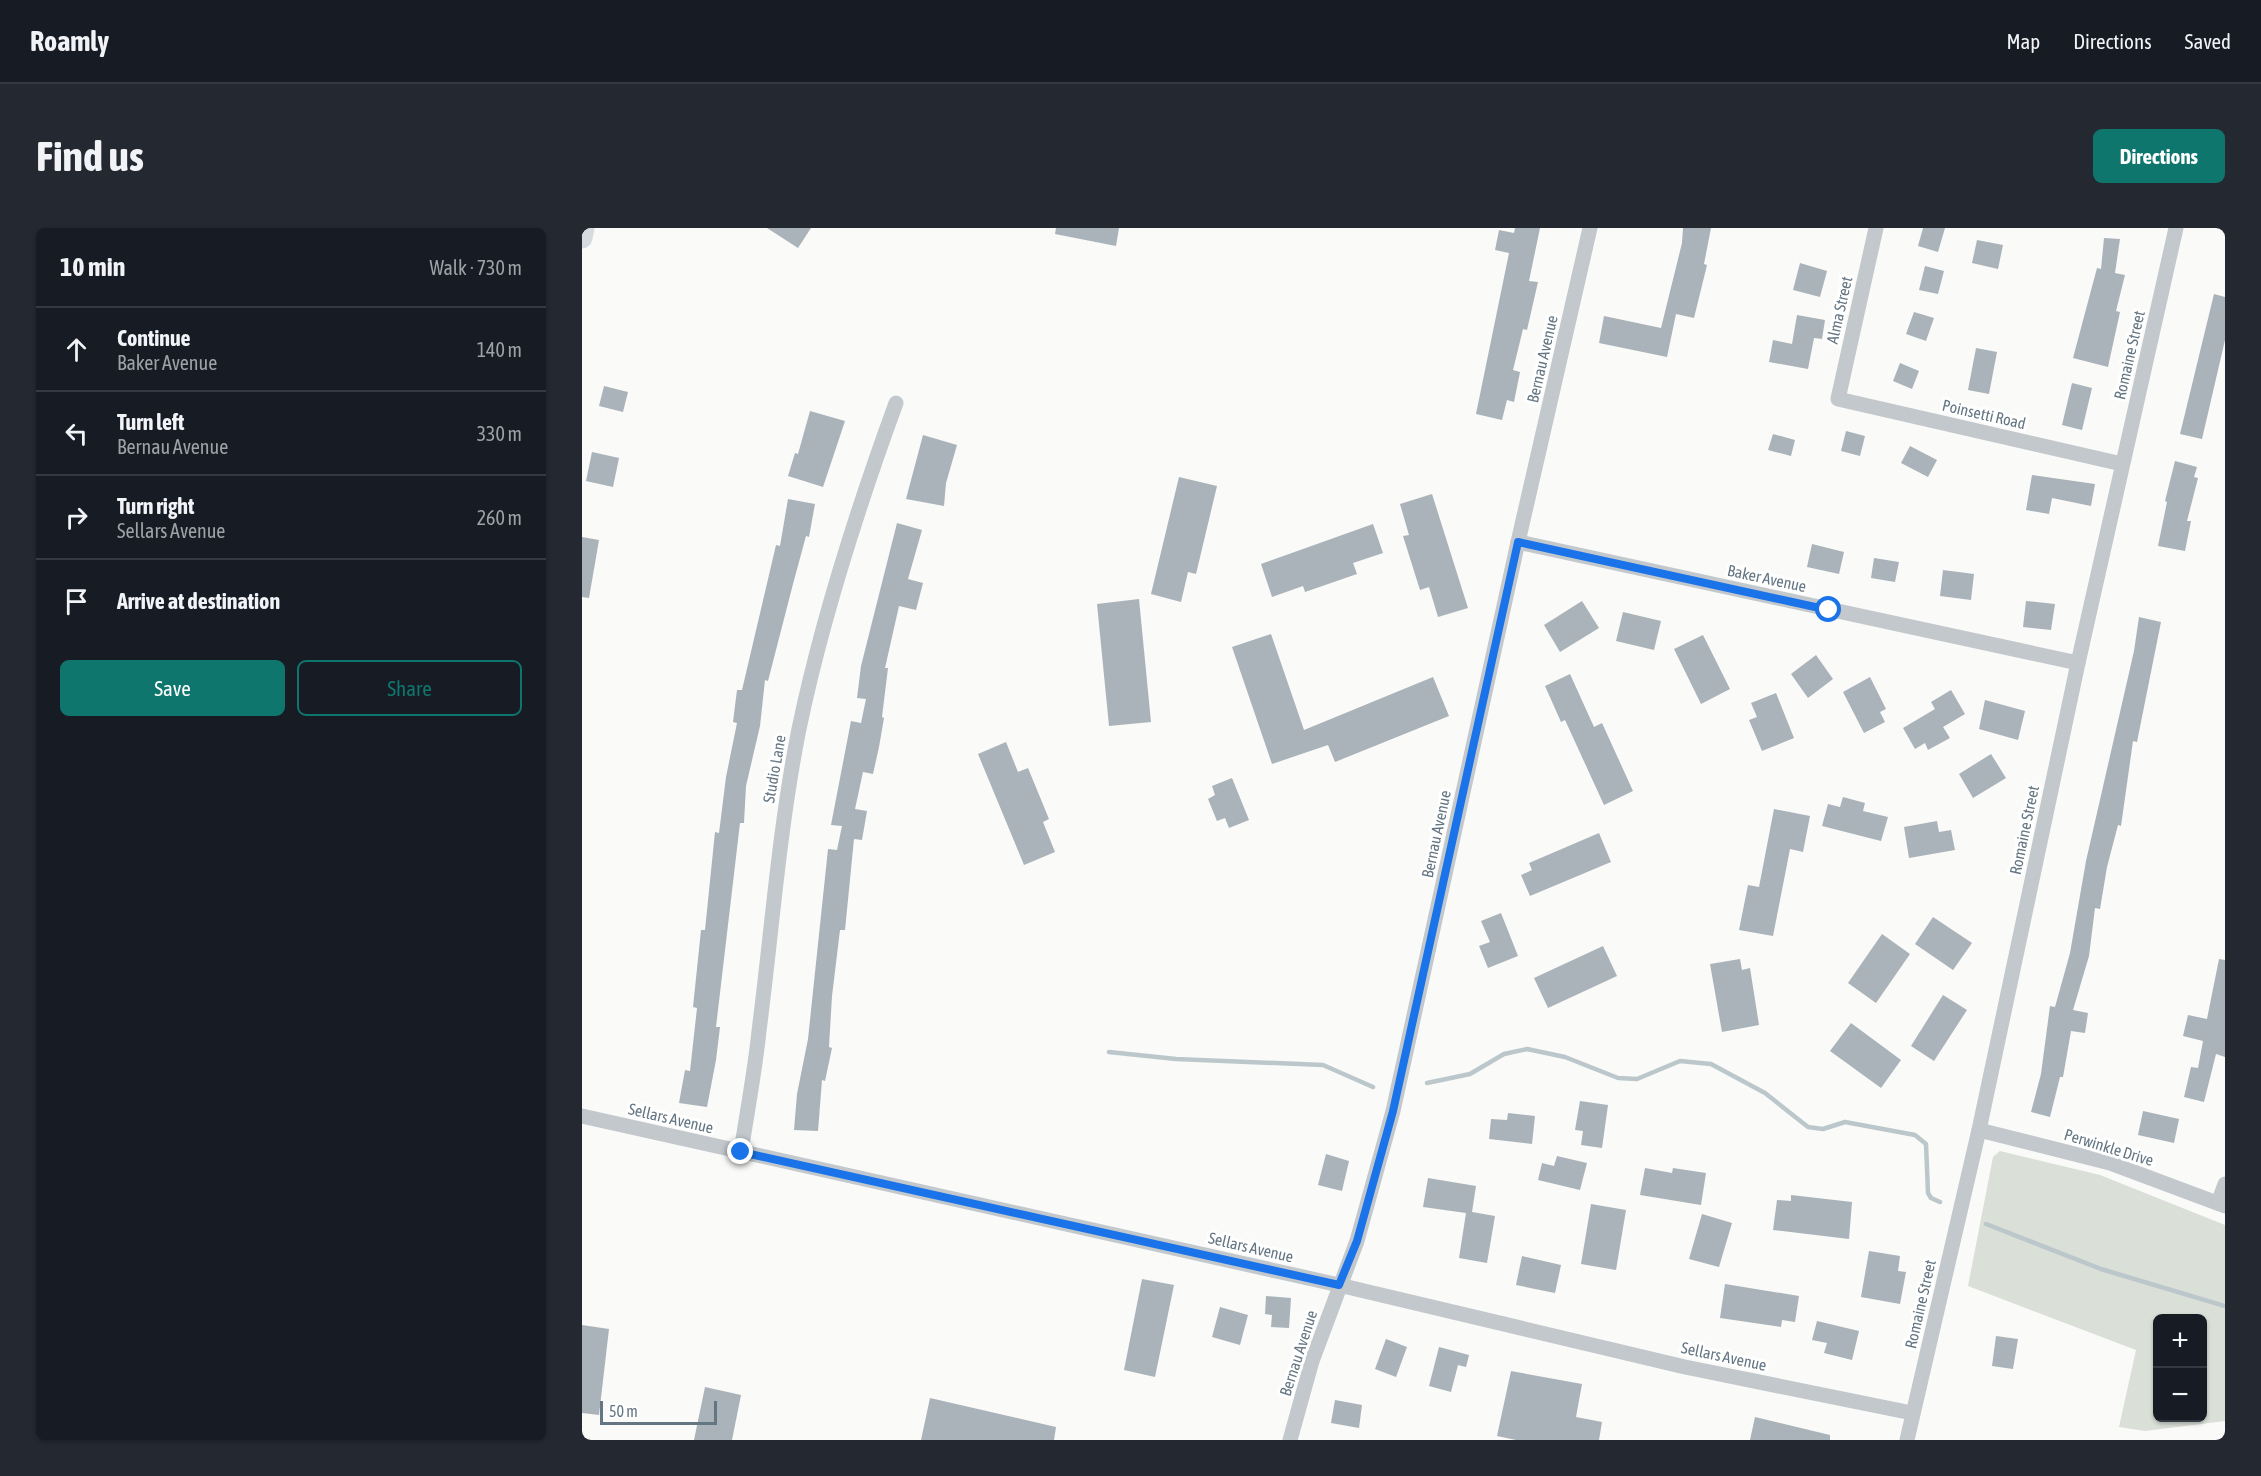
<!DOCTYPE html>
<html lang="en">
<head>
<meta charset="utf-8">
<style>
	body { margin:0; font-family:"Asap Condensed",sans-serif; background:#242831; color:#f1f3f6 }
	.controls { position:absolute; right:18px; bottom:18px; display:grid; overflow:hidden; border-radius:9px; box-shadow:0 2px 4px #0004 }
	.controls button { width:54px; height:54px; display:grid; place-items:center; padding:0; border:0; border-bottom:2px solid #363941; background:#171b24; color:#f1f3f6; font:30px sans-serif }
	.scale { position:absolute; left:18px; bottom:15px; width:117px; box-sizing:border-box; padding-left:6px; border:3px solid #657683; border-top:0; font-size:16px; line-height:21px; white-space:nowrap; color:#657683; -webkit-text-stroke:4px #fff; paint-order:stroke }
	.stop { position:absolute; width:18px; height:18px; margin:-14px; border:4px solid #1a73e8; border-radius:50%; background:#fff }
	.stop.end { background:#1a73e8; border-color:#fff; box-shadow:0 2px 6px #0008 }
	.list { margin:0; padding:0; list-style:none }
	h2 { display:flex; justify-content:space-between; align-items:center; height:78px; margin:0; padding:0 24px; font-size:26px }
	h2 small { font-size:20px; font-weight:400; color:#9ea1a6 }
	.list li { display:grid; grid-template-columns:39px 1fr auto; gap:18px; align-items:center; box-sizing:border-box; height:84px; padding:0 24px; border-top:2px solid #363941 }
	.list b { display:block; font-size:22px; white-space:nowrap }
	.list p { margin:0; font-size:20px; white-space:nowrap; color:#9ea1a6 }
	.list em { font-size:20px; font-style:normal; color:#9ea1a6 }
	.actions { display:flex; gap:12px; padding:18px 24px }
	.actions a { flex:1; padding:14px 0; border:2px solid #0f766e; border-radius:9px; text-align:center; font-size:21px; color:#0f766e }
	.actions .main { background:#0f766e; color:#fff }
	.icon { flex:none; width:33px; height:33px; fill:none; stroke:currentColor; stroke-width:2; stroke-linecap:round; stroke-linejoin:round }
	.map { position:relative; flex:none; width:1643px; height:1212px; overflow:hidden; border-radius:9px }
	header { display:flex; align-items:center; gap:36px; box-sizing:border-box; height:84px; padding:0 30px; background:#171b24; border-bottom:2px solid #363941 }
	header strong { font-size:28px }
	nav { display:flex; gap:33px; margin-inline-start:auto; font-size:21px }
	.intro { display:flex; align-items:center; justify-content:space-between; box-sizing:border-box; height:144px; padding:0 36px }
	h1 { margin:0; font-size:42px }
	.button { padding:15px 27px; border-radius:9px; background:#0f766e; color:#fff; font-size:21px; font-weight:700 }
	main { display:flex; gap:36px; padding:0 36px }
	aside { flex:1; background:#171b24; border-radius:9px; box-shadow:0 2px 4px #0004 }
	.map>svg:first-child { display:block }
</style>
</head>
<body>
<header>
<strong>Roamly</strong>
<nav><a>Map</a><a>Directions</a><a>Saved</a></nav>
</header>
<div class="intro"><h1>Find us</h1><a class="button">Directions</a></div>
<main>
<aside>
<h2>10 min<small>Walk · 730 m</small></h2>
<ul class="list">
<li><svg class="icon" aria-label="ahead" viewBox="0 0 24 24"><path d="M12 20V5M6 11l6-6 6 6"/></svg><div><b>Continue</b><p>Baker Avenue</p></div><em>140 m</em></li>
<li><svg class="icon" aria-label="left" viewBox="0 0 24 24"><path d="M17 20v-9H6M10 6l-5 5 5 5"/></svg><div><b>Turn left</b><p>Bernau Avenue</p></div><em>330 m</em></li>
<li><svg class="icon" aria-label="right" viewBox="0 0 24 24"><path d="M7 20v-9h11M14 6l5 5-5 5"/></svg><div><b>Turn right</b><p>Sellars Avenue</p></div><em>260 m</em></li>
<li><svg class="icon" aria-label="arrive" viewBox="0 0 24 24"><path d="M6 21V4h12l-3 4 3 4H6"/></svg><div><b>Arrive at destination</b></div></li>
</ul>
<div class="actions"><a class="main">Save</a><a>Share</a></div>
</aside>
<div class="map">
<svg width="1643" height="1212" viewBox="0 0 1643 1212">
	<rect width="100%" height="100%" fill="#fafaf8"/>
	<!-- green -->
	<path fill="#dadfd7" fill-rule="evenodd" d="M1418,923l100,24 125,50v196l-80,10 -26,-4 17,-77 -168,-64 25,-129zM1576,1090h44v100h-44z"/>
	<g fill="none" stroke-linecap="round" stroke-linejoin="round">
		<!-- stream -->
		<g stroke="#bbc7cb" stroke-width="4.5">
			<path d="M527,824l67,7 147,6 50,22"/>
			<path d="M845,855l43,-9 34,-20 23,-5 38,8 53,21 19,1 43,-18 31,3 54,29 43,34 15,2 22,-7 70,13 11,9 2,49 3,5 9,4"/>
			<path d="M1404,996l115,45 124,37"/>
		</g>
	</g>
	<!-- building -->
	<g fill="#aab3b9">
		<path d="M185,0h44l-13,20z"/>
		<path d="M474,0h63l-3,18 -61,-12z"/>
		<path d="M933,0h25l-11,53 9,1 -11,48 -4,-1 -10,41 7,2 -6,30 -7,-2 -5,20 -26,-6 33,-161 -14,-3 4,-20 15,3z"/>
		<path d="M1101,0h28l-7,36 3,1 -13,53 -18,-4 -9,43 -68,-14 5,-27 57,12 21,-85z"/>
		<path d="M1341,0h22l-7,24 -20,-6z"/>
		<path d="M1522,10l16,1 -5,34 10,2 -9,36 4,1 -12,55 -35,-9 24,-90 4,1z"/>
		<path d="M1395,12l26,5 -5,24 -26,-6z"/>
		<path d="M1218,35l27,8 -7,26 -27,-7z"/>
		<path d="M1343,38l19,5 -6,23 -19,-4z"/>
		<path d="M1632,66l11,3v43l-23,99 -22,-5z"/>
		<path d="M1332,84l20,6 -8,23 -20,-7z"/>
		<path d="M1215,87l28,5 -3,19 -8,-1 -6,31 -39,-7 4,-22 19,4z"/>
		<path d="M1394,120l21,4 -8,42 -21,-4z"/>
		<path d="M1318,135l19,8 -7,18 -19,-8z"/>
		<path d="M1490,155l20,5 -10,42 -20,-5z"/>
		<path d="M22,158l24,6 -5,20 -24,-6z"/>
		<path d="M228,183l35,10 -22,66 -35,-11 7,-23 3,1z"/>
		<path d="M1264,203l19,5 -5,20 -19,-5z"/>
		<path d="M1191,206l22,6 -4,16 -23,-6z"/>
		<path d="M341,207l34,10 -11,38 -2,23 -38,-7z"/>
		<path d="M1328,218l27,14 -9,17 -27,-14z"/>
		<path d="M10,224l27,6 -6,29 -27,-6z"/>
		<path d="M1593,233l22,6 -3,10 4,1 -11,43h4l-6,30 -27,-5 9,-44 -2,-1z"/>
		<path d="M1450,247l63,9 -4,22 -39,-8 -3,16 -23,-4z"/>
		<path d="M597,249l38,9 -21,88 -8,-2 -7,30 -30,-8z"/>
		<path d="M850,266l36,114 -30,9 -9,-30 -9,3 -17,-54 6,-1 -9,-31z"/>
		<path d="M206,271l27,5 -6,33 -3,-1 -13,48 -25,97 -3,-1 -5,46 -14,60 -2,37h-4l-24,204h4l-4,33 -9,47 -28,-4 6,-33 5,1 7,-63 -4,-1 8,-77h4l10,-98 4,1 7,-56 11,-54 -4,-1 4,-32h5l34,-145 4,1z"/>
		<path d="M315,295l25,7 -14,49 15,4 -7,27 -17,-4 -14,62h3l-6,49 2,1 -5,29 -6,27 -10,-2 -8,37 12,2 -5,29 -8,-1 -9,91h-5l-8,66 -3,51 3,1 -7,33 -3,-1 -4,51 -24,-1 3,-36 11,-55 20,-190 9,1 5,-24 -11,-1 20,-104 10,2 5,-24 -9,-1 4,-32z"/>
		<path d="M791,296l10,29 -30,10 4,11 -52,18 -2,-6 -31,11 -11,-33z"/>
		<path d="M0,309l17,3 -10,58 -7,-1z"/>
		<path d="M1230,316l32,8 -5,22 -32,-7z"/>
		<path d="M1292,330l25,4 -4,20 -24,-4z"/>
		<path d="M1361,342l31,4 -3,26 -31,-4z"/>
		<path d="M557,371l12,123 -42,4 -12,-122z"/>
		<path d="M1000,373l17,27 -39,24 -16,-27z"/>
		<path d="M1444,373l29,3 -4,26 -28,-3z"/>
		<path d="M1041,384l38,9 -7,29 -38,-9z"/>
		<path d="M1557,389l22,5 -24,120 -4,-1 -12,85 -3,-1 -11,42 -7,42 -5,-1 -6,48 -16,54 15,3 -3,20 -14,-2 -8,46h-3l-10,40 -19,-5 10,-38 9,-68 5,1 15,-54 16,-92 48,-210z"/>
		<path d="M689,406l33,96 129,-53 16,39 -114,46 -7,-17 -56,19 -40,-117z"/>
		<path d="M1121,407l27,54 -29,15 -27,-55z"/>
		<path d="M1234,427l17,24 -25,19 -17,-24z"/>
		<path d="M988,446l24,53 8,-4 31,68 -29,14 -39,-85 -4,2 -16,-36z"/>
		<path d="M1288,449l16,32 -6,3 5,10 -21,11 -21,-41z"/>
		<path d="M1369,462l14,24 -22,13 7,11 -22,12 -3,-7 -10,6 -12,-21 32,-19 -4,-7z"/>
		<path d="M1194,465l18,45 -32,13 -13,-31 8,-3 -6,-14z"/>
		<path d="M1403,472l40,11 -7,29 -39,-11z"/>
		<path d="M424,514l12,30 10,-4 21,51 -6,3 12,30 -31,13 -46,-111z"/>
		<path d="M1409,526l15,24 -33,20 -14,-24z"/>
		<path d="M650,550l17,42 -20,8 -4,-10 -8,3 -9,-22 7,-4 -3,-9z"/>
		<path d="M1261,569l22,6 -2,8 25,6 -7,24 -59,-15 6,-22 12,3z"/>
		<path d="M1192,581l36,7 -7,36 -13,-3 -17,87 -34,-6 9,-45 11,2z"/>
		<path d="M1355,593l2,11 12,-2 4,20 -46,8 -5,-31z"/>
		<path d="M1017,605l12,29 -81,34 -9,-21 11,-5 -3,-7z"/>
		<path d="M919,685l17,43 -30,12 -9,-22 11,-4 -9,-21z"/>
		<path d="M1351,689l39,26 -19,27 -38,-26z"/>
		<path d="M1300,706l28,20 -34,49 -28,-20z"/>
		<path d="M1021,718l14,30 -69,32 -14,-30z"/>
		<path d="M1158,731l2,11 8,-2 9,57 -37,7 -12,-68z"/>
		<path d="M1637,731l6,1v97l-9,-3 -12,48 -20,-5 7,-30 7,1 5,-27 -20,-5 5,-21 19,4z"/>
		<path d="M1361,767l24,15 -33,51 -23,-15z"/>
		<path d="M1269,795l50,37 -20,28 -51,-37z"/>
		<path d="M998,873l28,4 -6,43 -21,-3 2,-14 -8,-1z"/>
		<path d="M1561,883l36,8 -5,24 -36,-8z"/>
		<path d="M926,885l27,3 -3,28 -43,-5 2,-20 16,1z"/>
		<path d="M744,926l23,7 -7,30 -24,-6z"/>
		<path d="M975,928l30,7 -7,27 -42,-10 4,-17 12,3z"/>
		<path d="M1063,940l27,5 1,-5 33,5 -5,32 -61,-10z"/>
		<path d="M846,950l48,8 -4,26 23,4 -8,47 -28,-5 7,-45 -43,-6z"/>
		<path d="M1209,967l61,7 -3,37 -76,-9 4,-30 14,1z"/>
		<path d="M1009,976l35,6 -10,60 -35,-6z"/>
		<path d="M1120,986l30,9 -13,44 -30,-8z"/>
		<path d="M1287,1023l31,5 -2,15 8,1 -6,32 -39,-7z"/>
		<path d="M940,1028l39,9 -6,28 -39,-8z"/>
		<path d="M560,1051l32,6 -19,92 -31,-7z"/>
		<path d="M1143,1056l74,12 -4,26 -13,-2 -1,7 -61,-9z"/>
		<path d="M684,1068l25,2 -2,30 -18,-1 1,-12 -7,-1z"/>
		<path d="M638,1079l28,8 -8,30 -28,-8z"/>
		<path d="M1235,1093l42,10 -7,29 -28,-7 3,-10 -15,-3z"/>
		<path d="M0,1097l27,4 -10,86 -17,-2z"/>
		<path d="M1414,1108l22,3 -5,30 -21,-3z"/>
		<path d="M804,1111l21,8 -11,30 -21,-8z"/>
		<path d="M857,1119l30,8 -3,12 -8,-2 -7,27 -22,-6z"/>
		<path d="M929,1143l71,13 -6,33 26,5 -3,18h-83l-19,-4z"/>
		<path d="M123,1159l36,8 -9,45h-38z"/>
		<path d="M348,1170l126,29 -2,13h-133z"/>
		<path d="M753,1172l27,5 -3,23 -28,-5z"/>
		<path d="M1173,1189l75,18v5h-80z"/>
	</g>
	<g fill="none" stroke-linecap="round" stroke-linejoin="round">
		<!-- street -->
		<g stroke="#c3c8cc" stroke-width="15">
			<path d="M1294,0l-38,171 284,65"/>
			<path d="M936,314l560,121"/>
			<path d="M0,888l757,169 346,82 227,46"/>
			<path d="M1397,902l131,33 115,43"/>
			<path d="M159,924c6,-40 14,-81 18,-121 13,-101 20,-202 40,-302 23,-111 58,-219 97,-326"/>
			<path d="M1636,975l7,-19"/>
			<path d="M708,1212l22,-79 45,-120 36,-130 125,-569 72,-314"/>
			<path d="M1325,1212l72,-310 99,-467 98,-435"/>
		</g>
		<!-- secondary -->
		<path stroke="#d6dbdf" stroke-width="21" d="M0,10l2,-10"/>
	</g>
	<g fill="none" stroke-linecap="round" stroke-linejoin="round">
		<!-- route -->
		<path stroke="#1a73e8" stroke-width="8" d="M159,924l598,133 18,-44 36,-130 125,-569 311,68"/>
	</g>
	<g text-anchor="middle" stroke-width="6" stroke-linejoin="round" paint-order="stroke">
		<!-- street labels -->
		<g font-size="16" fill="#657683" stroke="#fff">
			<text transform="translate(1257 82) rotate(-77)" y="6">Alma Street</text>
			<text transform="translate(1547 127) rotate(-77)" y="6">Romaine Street</text>
			<text transform="translate(960 131) rotate(-77)" y="6">Bernau Avenue</text>
			<text transform="translate(1402 186) rotate(13)" y="6">Poinsetti Road</text>
			<text transform="translate(1185 350) rotate(12)" y="6">Baker Avenue</text>
			<text transform="translate(192 541) rotate(-80)" y="6">Studio Lane</text>
			<text transform="translate(1442 602) rotate(-78)" y="6">Romaine Street</text>
			<text transform="translate(854 606) rotate(-78)" y="6">Bernau Avenue</text>
			<text transform="translate(89 890) rotate(13)" y="6">Sellars Avenue</text>
			<text transform="translate(1527 919) rotate(17)" y="6">Perwinkle Drive</text>
			<text transform="translate(669 1019) rotate(13)" y="6">Sellars Avenue</text>
			<text transform="translate(1338 1076) rotate(-77)" y="6">Romaine Street</text>
			<text transform="translate(716 1125) rotate(-72)" y="6">Bernau Avenue</text>
			<text transform="translate(1142 1128) rotate(12)" y="6">Sellars Avenue</text>
		</g>
	</g>
</svg>
<div class="controls">
<button>+</button>
<button>−</button>
</div>
<div class="scale">50 m</div>
<div class="stop" style="left:1247px;top:382px"></div>
<div class="stop end" style="left:159px;top:924px"></div>
</div>
</main>
</body>
</html>
